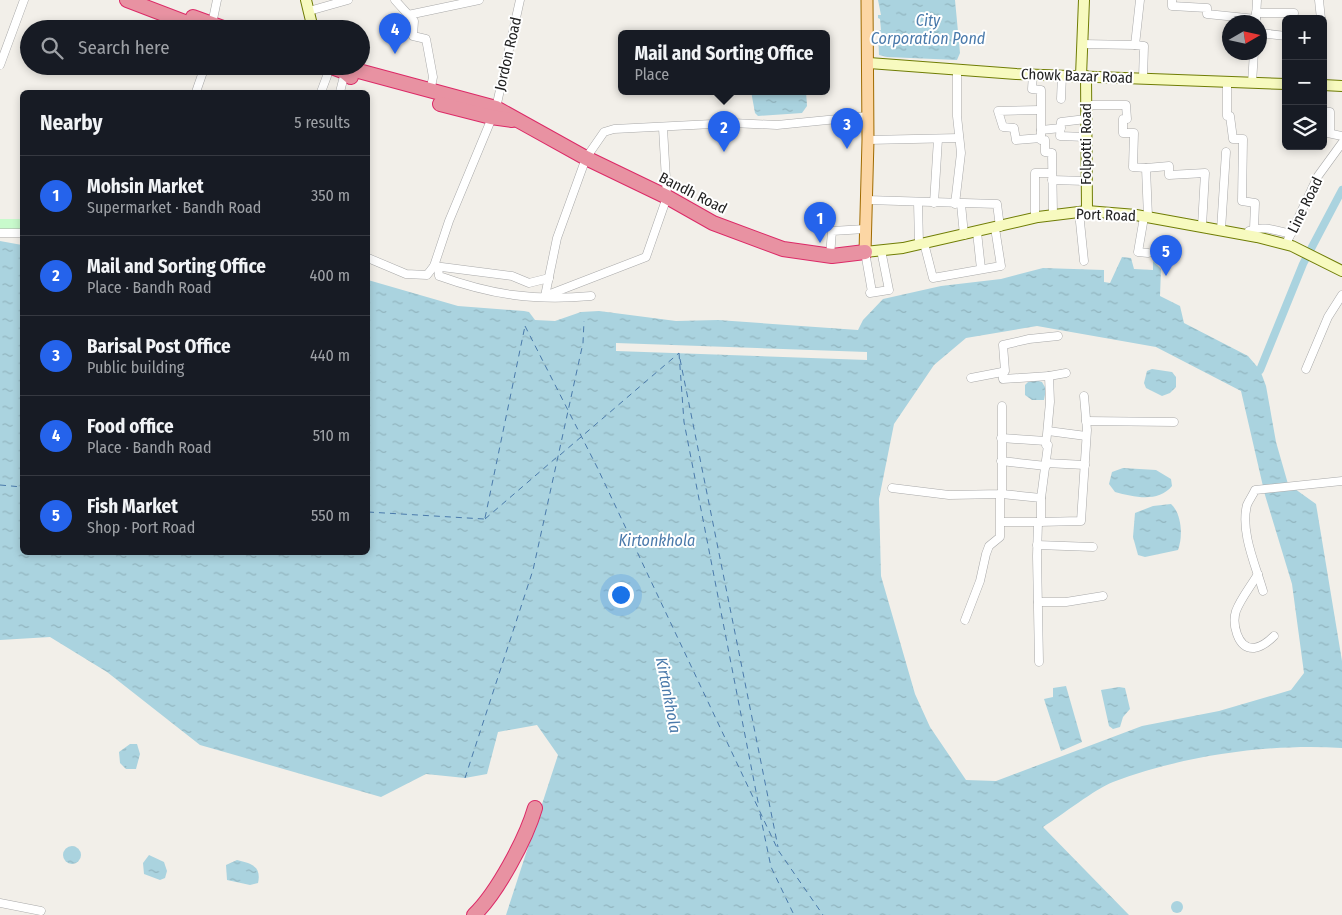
<!DOCTYPE html>
<html lang="en">
<head>
<meta charset="utf-8">
<style>
	body { margin:0; font-family:"Fira Sans Condensed",sans-serif; background:#20242c; color:#f1f3f6 }
	.controls { position:absolute; right:15px; top:15px; display:grid; overflow:hidden; border-radius:8px; box-shadow:0 2px 8px #0003 }
	.controls button { width:45px; height:45px; display:grid; place-items:center; padding:0; border:0; border-bottom:1px solid #363941; background:#171b24; color:#f1f3f6; font:25px sans-serif }
	.compass { position:absolute; left:1222px; top:15px; width:45px; height:45px; border-radius:50%; background:#171b24; box-shadow:0 2px 8px #0003; rotate:81deg }
	.you { position:absolute; left:620px; top:594px; width:18px; height:18px; margin:-12px; border:4px solid #fff; border-radius:50%; background:#1a73e8; box-shadow:0 0 0 8px #1a73e833 }
	.badge { display:grid; place-items:center; width:32px; height:32px; border-radius:50%; background:#2563eb; color:#fff; font-size:16px; font-weight:700 }
	.pin { position:absolute; translate:-50% -41px; filter:drop-shadow(0 1px 2px #0008) }
	.pin::after { content:''; position:absolute; top:26px; width:18px; height:15px; background:inherit; clip-path:polygon(0 0,100% 0,50% 100%) }
	.popup { position:absolute; left:618px; top:30px; width:212px; height:65px; box-sizing:border-box; display:grid; place-content:center; border-radius:8px; background:#171b24; filter:drop-shadow(0 1px 4px #0005); font-size:16px; white-space:nowrap; color:#9ea1a6 }
	.popup b { font-size:19px; color:#f1f3f6 }
	.popup::after { content:''; position:absolute; left:50%; top:100%; margin-left:-10px; border:10px solid transparent; border-top-color:#171b24 }
	.list { margin:0; padding:0; list-style:none }
	h2 { display:flex; justify-content:space-between; align-items:center; height:65px; margin:0; padding:0 20px; font-size:21px }
	h2 small { font-size:16px; font-weight:400; color:#9ea1a6 }
	.list li { display:grid; grid-template-columns:32px 1fr auto; gap:15px; align-items:center; box-sizing:border-box; height:80px; padding:0 20px; border-top:1px solid #363941 }
	.list b { display:block; font-size:19px; white-space:nowrap }
	.list p { margin:0; font-size:16px; white-space:nowrap; color:#9ea1a6 }
	.list em { font-size:16px; font-style:normal; color:#9ea1a6 }
	.icon { flex:none; width:28px; height:28px; fill:none; stroke:currentColor; stroke-width:2; stroke-linecap:round; stroke-linejoin:round }
	.map { position:relative; flex:none; width:1342px; height:915px; overflow:hidden }
	.search { position:absolute; background:#171b24; box-shadow:0 2px 8px #0003; left:20px; top:20px; width:350px; height:55px; display:flex; align-items:center; gap:12px; box-sizing:border-box; padding:0 18px; border-radius:28px; color:#9ea1a6; font-size:19px }
	.panel { position:absolute; background:#171b24; box-shadow:0 2px 8px #0003; left:20px; top:90px; width:350px; height:465px; border-radius:8px }
	.map>svg:first-child { display:block }
</style>
</head>
<body>
<div class="map">
<svg width="1342" height="915" viewBox="0 0 1342 915">
	<defs>
		<pattern id="water-ripples" width="26" height="14" patternUnits="userSpaceOnUse" patternTransform="scale(1.25)"><rect width="26" height="14" fill="#aad3df"/><path d="M2 4q2-2 4 0t4 0M15 11q2-2 4 0t4 0" fill="none" stroke="#92b5bf"/></pattern>
	</defs>
	<rect width="100%" height="100%" fill="#f2efe9"/>
	<!-- park -->
	<path fill="#c8facc" d="M0,219h22v14l-22,-3z"/>
	<!-- water -->
	<g fill="url(#water-ripples)" fill-rule="evenodd">
		<path d="M878,0h77l5,53 -3,7 -70,-3 -8,-2 -1,-24 3,-1 -1,-11 -2,-1v-3h3z"/>
		<path d="M751,91h55l1,15 -5,7 -44,3 -3,-3z"/>
		<path d="M0,241l22,4v307h346v-272l90,26 66,5 5,1 6,8 20,1 26,-9 18,-1 77,10 42,-1 140,10 5,-10 20,-21 58,-13 60,-7 42,-11 61,2v12l6,1 12,-26 9,1 3,11 19,1v-9l8,8 -1,27 20,10 4,17 64,33 12,14 6,16 10,56 12,42 28,20 26,157v87c-72,-5 -161,8 -229,34 -18,7 -51,33 -70,45l86,88h-623l52,-160 -21,-30 -39,7 -11,42 -22,4 -39,-4 -45,23 -181,-52 -93,-73 -57,-35 -50,3zM1037,326l119,21 85,44 24,104 27,89 12,89 -13,17 -72,21 -77,15 -146,55 -30,-1 -36,-53 -15,-33 -34,-118 -2,-77 15,-75 40,-59 32,-27z"/>
		<path d="M1152,369l20,3 4,5v10l-6,6 -8,3 -16,-8 -2,-5 3,-12z"/>
		<path d="M1031,379l11,3 4,7 -2,11h-12l-7,-5v-10z"/>
		<path d="M1123,468l33,2 15,9 1,7c-14,17 -38,11 -57,6l-6,-8 3,-12z"/>
		<path d="M1171,504c11,10 12,33 7,46l-33,7 -7,-2 -5,-18 2,-24 18,-7z"/>
		<path d="M1066,686l16,56 -21,9 -17,-52 9,-2v-9z"/>
		<path d="M1119,687l6,1 5,21 -7,8 -3,10 -7,2 -4,-3 -8,-36z"/>
		<path d="M130,744h7l3,10 -4,15h-10l-6,-6 -1,-11z"/>
		<circle cx="72" cy="855" r="9"/>
		<path d="M149,855l15,7 3,9 -2,7 -5,2 -16,-6 -1,-11z"/>
		<path d="M237,860c13,3 25,6 21,23l-8,2 -23,-5 -1,-15z"/>
		<circle cx="1177" cy="907" r="6"/>
	</g>
	<!-- pier -->
	<path fill="#f2efe9" d="M616,343l251,9v8l-251,-9z"/>
	<g fill="none" stroke-linecap="round" stroke-linejoin="round">
		<!-- canal -->
		<path stroke="#aad3df" stroke-width="8" d="M1260,370l43,-106 39,-74"/>
		<!-- ferry -->
		<g stroke="#4a7aab" stroke-width="1" stroke-dasharray="6 5" stroke-linecap="butt">
			<path d="M525,326l72,141 181,383 45,65"/>
			<path d="M679,353l5,69 75,385"/>
			<path d="M680,359l98,488"/>
			<path d="M560,455l119,-102"/>
			<path d="M0,485l22,2"/>
			<path d="M368,512l116,7"/>
			<path d="M485,518l40,-192"/>
			<path d="M485,519l72,-62"/>
			<path d="M465,778l68,-208 50,-227 1,-22"/>
			<path d="M760,814l11,53 23,48"/>
		</g>
		<defs>
			<g id="street">
				<path d="M395,0l19,21 -1,15 13,3 7,38 -3,15"/>
				<path d="M1140,0l-5,45 9,1 -1,32"/>
				<path d="M1172,0v6l35,2v6l49,5"/>
				<path d="M1319,0l2,19"/>
				<path d="M309,11l39,-11"/>
				<path d="M1256,13h38l-1,6"/>
				<path d="M408,15l71,-15"/>
				<path d="M1256,18l1,-18"/>
				<path d="M212,24l5,-24"/>
				<path d="M1260,33l26,3"/>
				<path d="M1082,44l53,1"/>
				<path d="M0,65l24,-65"/>
				<path d="M1033,74l-1,15 9,1v50h4v12l7,1 1,62"/>
				<path d="M1227,82v34h3l3,23h10l-1,62 13,2 -1,26"/>
				<path d="M1252,83l2,-31"/>
				<path d="M196,92l9,-26"/>
				<path d="M321,92l6,-16 1,-10"/>
				<path d="M340,92l5,-20"/>
				<path d="M1061,99l1,-24"/>
				<path d="M1085,105h41l1,14h-4v14h11l-1,34 13,1 2,49"/>
				<path d="M1040,110l-42,1 5,16 11,1 2,12 25,-2"/>
				<path d="M1323,111l7,1v20"/>
				<path d="M1041,130l20,-2"/>
				<path d="M1323,132l19,4"/>
				<path d="M1085,137l-25,-1 1,-14 25,-3"/>
				<path d="M868,140l91,-2"/>
				<path d="M1146,168l23,-2v9l36,-2 -3,53"/>
				<path d="M1052,180l34,1"/>
				<path d="M867,200l130,4 3,23"/>
				<path d="M918,202l1,42"/>
				<path d="M934,203l4,-64"/>
				<path d="M955,204l6,-51 -4,-37v-46"/>
				<path d="M961,204l3,31"/>
				<path d="M1079,212l5,49"/>
				<path d="M1144,217l-6,35 10,1"/>
				<path d="M1035,218v-45h17"/>
				<path d="M1221,230l5,-78"/>
				<path d="M1249,231c14,-6 28,0 42,3"/>
				<path d="M977,232l4,37"/>
				<path d="M0,233h22"/>
				<path d="M924,243l9,35 68,-12 -6,-38"/>
				<path d="M1286,244l32,-68 24,-33"/>
				<path d="M865,252l7,40"/>
				<path d="M830,256l2,-25 33,-2"/>
				<path d="M368,258l38,16 21,1 7,-9 15,-45 47,-113 24,-108"/>
				<path d="M434,266l78,10 17,7 20,-5"/>
				<path d="M438,267l1,9c53,19 95,25 152,20"/>
				<path d="M870,293l19,-3 -8,-40"/>
				<path d="M545,296l12,-58 29,-80 18,-26 10,-3 118,-6 45,2 91,-9"/>
				<path d="M545,296l101,-39 21,-60 -4,-69"/>
				<path d="M1306,369l22,-52 14,-22"/>
				<path d="M1049,376l-46,3 -1,-7 3,-1 -2,-26 26,-6 29,-3"/>
				<path d="M971,378l31,-6"/>
				<path d="M1086,421l88,1"/>
				<path d="M1048,431l38,5"/>
				<path d="M1001,438l45,3"/>
				<path d="M1001,461l45,5"/>
				<path d="M1046,463l39,2"/>
				<path d="M892,488l57,7 53,-1v-88"/>
				<path d="M1002,494l39,4v24"/>
				<path d="M1041,498l7,-53h-2l4,-43 -1,-26 17,-3"/>
				<path d="M1001,522h37"/>
				<path d="M1037,545l56,2"/>
				<path d="M1258,574c-7,12 -17,24 -22,37 -4,12 1,38 18,37 7,-1 15,-7 20,-12"/>
				<path d="M1263,591c-7,-25 -23,-59 -16,-86 2,-5 6,-10 8,-15l87,-9"/>
				<path d="M1038,602h28l37,-6"/>
				<path d="M965,620l15,-39 6,-27 3,-8 11,-9v-43"/>
				<path d="M1039,662l-2,-106 1,-34 43,-1 6,-91 -3,-34"/>
				<path d="M0,903l41,8"/>
			</g>
			<g id="secondary">
				<path d="M306,0l7,29"/>
				<path d="M869,63l147,11 270,10"/>
				<path d="M1081,76l3,-76"/>
				<path d="M1086,76l1,135"/>
				<path d="M1323,85l19,1"/>
				<path d="M865,252l38,-4 135,-31 49,-6 49,4 121,22 35,9 50,25"/>
			</g>
			<path id="primary" d="M865,252l3,-112 -1,-140"/>
			<g id="highway">
				<path d="M127,0l76,29"/>
				<path d="M193,17l33,12"/>
				<path d="M329,66l16,6 6,5"/>
				<path d="M345,72l10,-2 141,38 90,50 81,39 46,26 70,26 49,7 33,-4"/>
				<path d="M440,104l51,13 21,3"/>
				<path d="M474,915c23,-22 52,-76 61,-107"/>
			</g>
		</defs>
		<!-- street casing -->
		<use href="#street" stroke="#a9a9a9" stroke-width="9"/>
		<!-- secondary casing -->
		<use href="#secondary" stroke="#707d05" stroke-width="12"/>
		<!-- primary casing -->
		<use href="#primary" stroke="#a06b00" stroke-width="13"/>
		<!-- highway casing -->
		<use href="#highway" stroke="#dc2a67" stroke-width="16"/>
		<!-- street -->
		<use href="#street" stroke="#fff" stroke-width="8"/>
		<!-- secondary -->
		<use href="#secondary" stroke="#f7fabf" stroke-width="10"/>
		<!-- primary -->
		<use href="#primary" stroke="#fcd6a4" stroke-width="11"/>
		<!-- highway -->
		<use href="#highway" stroke="#e892a2" stroke-width="14"/>
	</g>
	<g text-anchor="middle" stroke-width="4" stroke-linejoin="round" paint-order="stroke">
		<!-- street labels -->
		<g font-size="15" fill="#222" stroke="#fff">
			<text transform="translate(508 54) rotate(-77)" y="5">Jordon Road</text>
			<text transform="translate(1077 76) rotate(2)" y="5">Chowk Bazar Road</text>
			<text transform="translate(1086 144) rotate(-90)" y="5">Folpotti Road</text>
			<text transform="translate(693 193) rotate(27)" y="5">Bandh Road</text>
			<text transform="translate(1305 205) rotate(-64)" y="5">Line Road</text>
			<text transform="translate(1106 215) rotate(2)" y="5">Port Road</text>
		</g>
		<!-- water labels -->
		<g font-size="16" font-style="italic" fill="#4a7aab" stroke="#fff">
			<text x="928" y="26">City<tspan x="928" dy="18">Corporation Pond</tspan></text>
			<text x="657" y="546">Kirtonkhola</text>
			<text transform="translate(669 695) rotate(79)" y="6">Kirtankhola</text>
		</g>
	</g>
</svg>
<div class="controls">
<button>+</button>
<button>−</button>
<button><svg class="icon" aria-label="layers" viewBox="0 0 24 24"><path d="M12 4l9 5-9 5-9-5zM3 14l9 5 9-5"/></svg></button>
</div>
<svg class="compass" viewBox="-18 -18 36 36"><path d="M0-13l5 13h-10z" fill="#e53935"/><path d="M0 13l5-13h-10z" fill="#9ea1a6"/></svg>
<div class="you"></div>
<div class="pin badge" style="left:820px;top:243px">1</div>
<div class="pin badge" style="left:724px;top:152px">2</div>
<div class="popup"><b>Mail and Sorting Office</b>Place</div>
<div class="pin badge" style="left:847px;top:149px">3</div>
<div class="pin badge" style="left:395px;top:54px">4</div>
<div class="pin badge" style="left:1166px;top:276px">5</div>
<div class="search"><svg class="icon" aria-label="search" viewBox="0 0 24 24"><circle cx="10" cy="10" r="6"/><path d="M15 15l6 6"/></svg>Search here</div>
<section class="panel">
<h2>Nearby<small>5 results</small></h2>
<ul class="list">
<li><span class="badge">1</span><div><b>Mohsin Market</b><p>Supermarket · Bandh Road</p></div><em>350 m</em></li>
<li><span class="badge">2</span><div><b>Mail and Sorting Office</b><p>Place · Bandh Road</p></div><em>400 m</em></li>
<li><span class="badge">3</span><div><b>Barisal Post Office</b><p>Public building</p></div><em>440 m</em></li>
<li><span class="badge">4</span><div><b>Food office</b><p>Place · Bandh Road</p></div><em>510 m</em></li>
<li><span class="badge">5</span><div><b>Fish Market</b><p>Shop · Port Road</p></div><em>550 m</em></li>
</ul>
</section>
</div>
</body>
</html>
